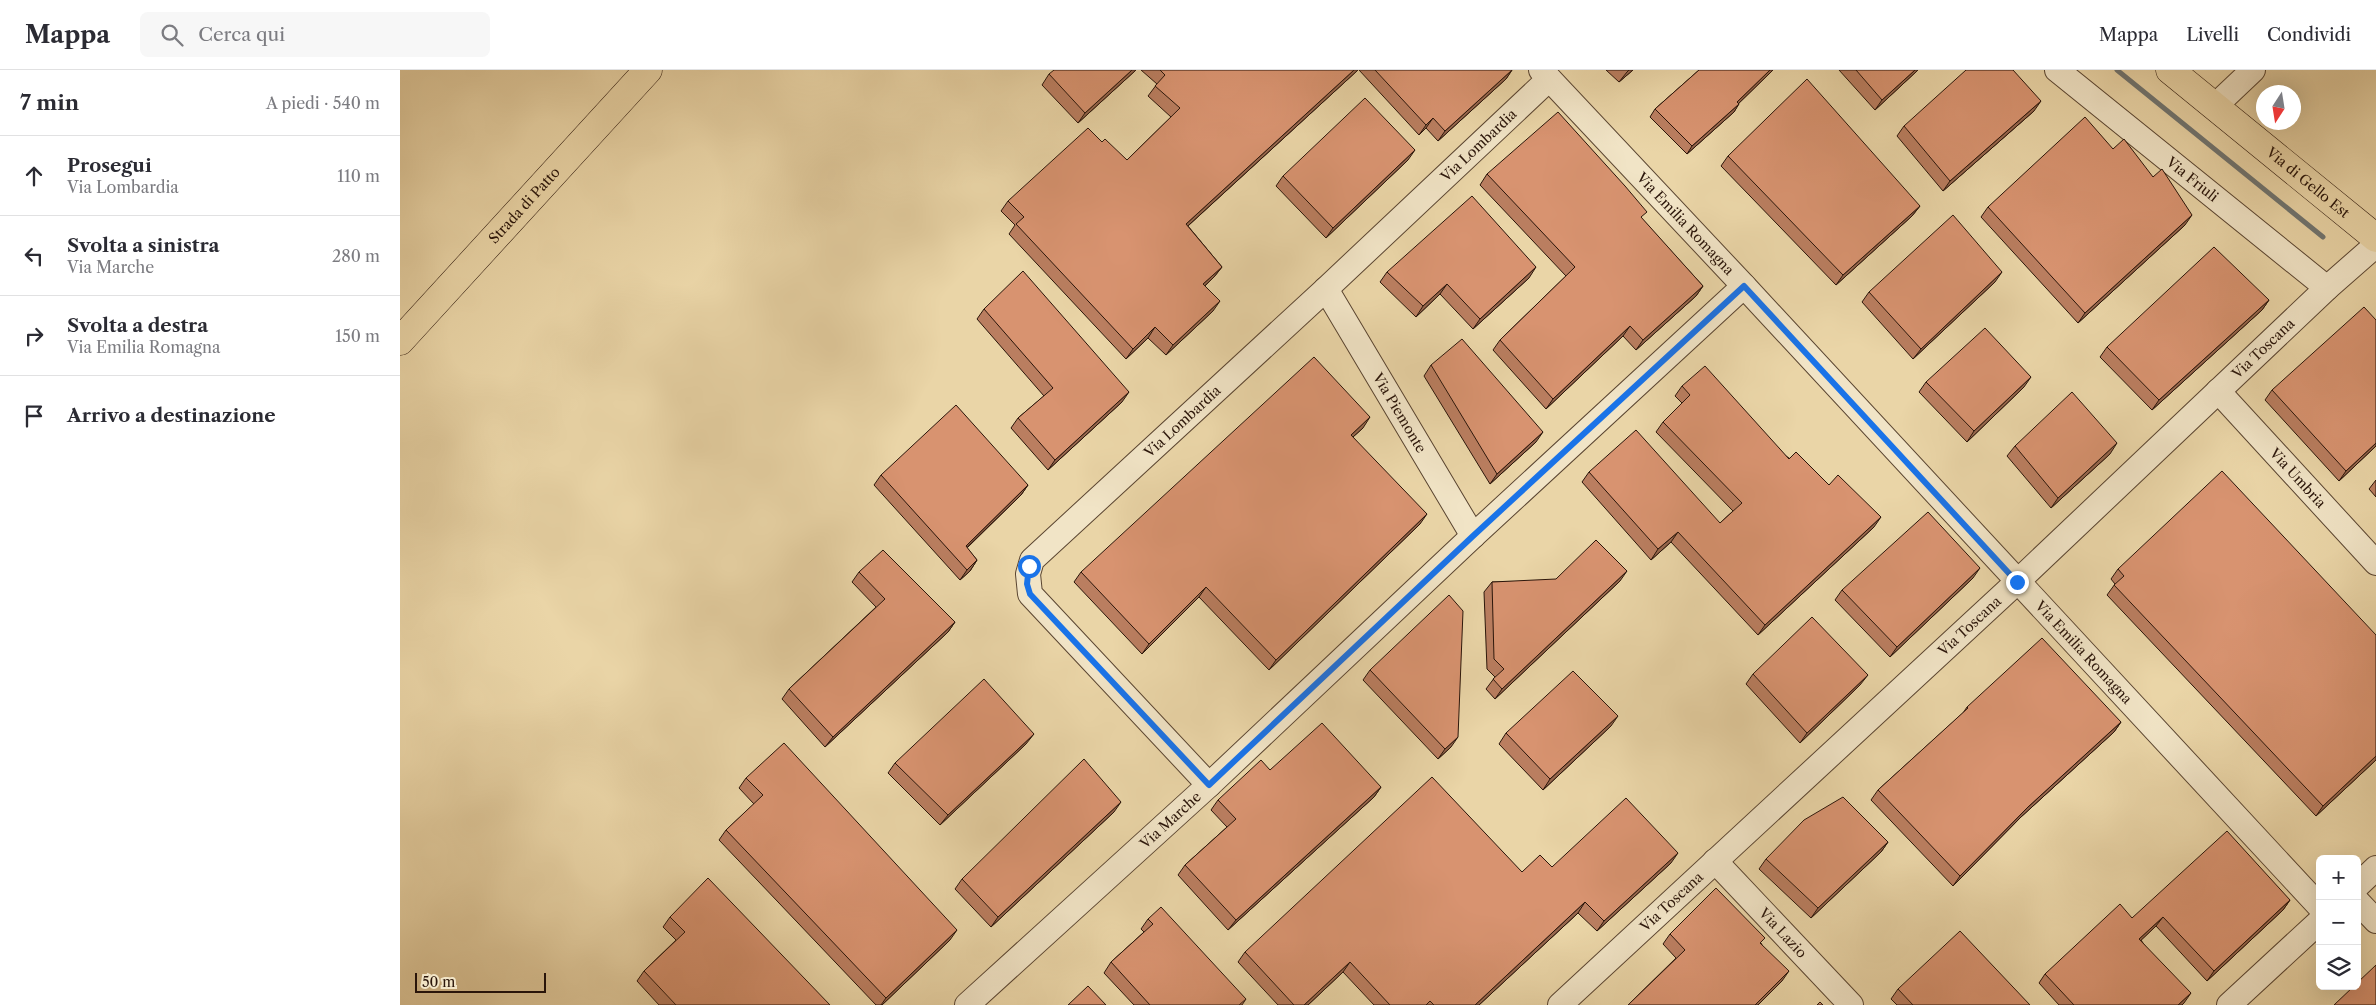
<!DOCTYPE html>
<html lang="it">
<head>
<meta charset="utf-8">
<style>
	body { margin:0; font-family:"Libre Caslon Text",serif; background:#f7f7f7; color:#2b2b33 }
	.controls { position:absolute; right:15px; bottom:15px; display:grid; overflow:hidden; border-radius:8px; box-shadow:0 5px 20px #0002 }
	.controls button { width:45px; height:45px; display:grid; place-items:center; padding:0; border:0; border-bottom:1px solid #e1e1e2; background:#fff; color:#2b2b33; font:25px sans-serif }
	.compass { position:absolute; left:1856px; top:15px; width:45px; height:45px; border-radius:50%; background:#fff; box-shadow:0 5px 20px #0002; rotate:192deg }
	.scale { position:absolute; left:15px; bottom:12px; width:131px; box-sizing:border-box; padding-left:5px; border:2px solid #2a150a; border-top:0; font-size:14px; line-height:18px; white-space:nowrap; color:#2a150a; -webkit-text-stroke:4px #f1e4c6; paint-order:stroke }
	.stop { position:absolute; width:15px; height:15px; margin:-11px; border:4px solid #1a73e8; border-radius:50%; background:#fff }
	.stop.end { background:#1a73e8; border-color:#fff; box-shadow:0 1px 5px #0008 }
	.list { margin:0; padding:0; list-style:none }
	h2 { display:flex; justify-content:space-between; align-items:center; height:65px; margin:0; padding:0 20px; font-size:21px }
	h2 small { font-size:16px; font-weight:400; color:#7c7c81 }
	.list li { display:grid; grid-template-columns:32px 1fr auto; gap:15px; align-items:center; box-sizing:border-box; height:80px; padding:0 20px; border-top:1px solid #e1e1e2 }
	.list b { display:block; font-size:19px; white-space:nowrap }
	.list p { margin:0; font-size:16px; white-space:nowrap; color:#7c7c81 }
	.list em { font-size:16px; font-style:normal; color:#7c7c81 }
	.icon { flex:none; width:28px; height:28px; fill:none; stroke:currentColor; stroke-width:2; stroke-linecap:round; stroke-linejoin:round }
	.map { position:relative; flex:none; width:1976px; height:935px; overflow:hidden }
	header { display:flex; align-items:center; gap:30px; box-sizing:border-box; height:70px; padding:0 25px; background:#fff; border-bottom:1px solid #e1e1e2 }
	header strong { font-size:24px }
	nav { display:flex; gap:28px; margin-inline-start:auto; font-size:18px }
	.search { width:350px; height:45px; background:#f7f7f7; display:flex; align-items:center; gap:12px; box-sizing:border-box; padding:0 18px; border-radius:8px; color:#7c7c81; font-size:19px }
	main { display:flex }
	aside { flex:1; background:#fff }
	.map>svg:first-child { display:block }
</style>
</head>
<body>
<header>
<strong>Mappa</strong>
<div class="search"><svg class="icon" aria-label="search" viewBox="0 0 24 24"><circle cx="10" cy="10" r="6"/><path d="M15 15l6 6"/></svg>Cerca qui</div>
<nav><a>Mappa</a><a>Livelli</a><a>Condividi</a></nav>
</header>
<main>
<aside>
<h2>7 min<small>A piedi · 540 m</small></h2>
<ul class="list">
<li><svg class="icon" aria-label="ahead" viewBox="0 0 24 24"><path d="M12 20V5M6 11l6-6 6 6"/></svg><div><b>Prosegui</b><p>Via Lombardia</p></div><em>110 m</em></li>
<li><svg class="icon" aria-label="left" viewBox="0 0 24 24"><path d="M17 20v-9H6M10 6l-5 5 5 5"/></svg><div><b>Svolta a sinistra</b><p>Via Marche</p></div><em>280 m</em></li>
<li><svg class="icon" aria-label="right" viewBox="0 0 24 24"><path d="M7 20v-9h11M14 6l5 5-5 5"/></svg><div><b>Svolta a destra</b><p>Via Emilia Romagna</p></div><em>150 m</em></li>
<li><svg class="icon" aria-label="arrive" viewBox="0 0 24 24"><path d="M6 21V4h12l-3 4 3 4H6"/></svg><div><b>Arrivo a destinazione</b></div></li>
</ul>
</aside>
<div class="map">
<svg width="1976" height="935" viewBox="0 0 1976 935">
	<rect width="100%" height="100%" fill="#ead5a7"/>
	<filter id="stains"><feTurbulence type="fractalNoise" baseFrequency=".004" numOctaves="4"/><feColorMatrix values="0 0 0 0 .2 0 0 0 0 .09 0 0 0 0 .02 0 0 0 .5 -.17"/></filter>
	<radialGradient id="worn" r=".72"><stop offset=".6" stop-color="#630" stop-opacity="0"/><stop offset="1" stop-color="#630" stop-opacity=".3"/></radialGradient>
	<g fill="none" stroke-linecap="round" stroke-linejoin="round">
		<!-- stream -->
		<path stroke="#707571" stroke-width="5" d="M1717,0l206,167"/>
		<defs>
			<g id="minor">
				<path id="s1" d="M1141,0l203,216 576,621"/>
				<path id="s2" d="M1657,0l270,218"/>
				<path d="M1815,36l38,-36"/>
				<path id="s3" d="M926,219l147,247"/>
				<path id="s4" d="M1818,321l158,172"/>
				<path id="s5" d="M809,715l-179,-191 -2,-20 4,-14 294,-271 223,-210"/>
				<path id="s6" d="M1315,791l136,144"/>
				<path d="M1957,816l19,-18"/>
				<path d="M1957,831l19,20"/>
				<path id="s7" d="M567,935l242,-220 264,-249 271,-250"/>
				<path id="s8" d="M1160,935l457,-423 310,-294 49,-43"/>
				<path d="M1829,935l91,-84"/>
			</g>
			<g id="major">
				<path id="s9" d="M1770,0l206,168"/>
				<path id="s10" d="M0,271l248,-271"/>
			</g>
		</defs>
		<!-- minor casing -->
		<use href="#minor" stroke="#5a4531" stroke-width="26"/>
		<!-- major casing -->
		<use href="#major" stroke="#2a150a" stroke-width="29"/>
		<!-- minor -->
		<use href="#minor" stroke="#f1e4c6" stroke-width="24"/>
		<!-- major -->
		<use href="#major" stroke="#ead5a7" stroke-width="28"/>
	</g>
	<!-- wall -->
	<g fill="#ba7e60" stroke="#2a150a">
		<path d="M736,0l-58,53 -36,-38 7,-11z"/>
		<path d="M741,0h217l-170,156 34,41 -8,10 -9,9 8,25 -47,44 -18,-17 -22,21 -117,-125 6,-9 -14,-14 7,-10 94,-59 25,18 44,-43 -23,-21 9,-12z"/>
		<path d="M959,0h153l-6,9 -68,62 -12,-13 -7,7z"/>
		<path d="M1206,0h27l-14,12z"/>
		<path d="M1299,0h74l-34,33 -5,9 -47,42 -37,-37 5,-8z"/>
		<path d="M1439,0h79l-43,40z"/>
		<path d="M1634,41l-91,80 -46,-55 7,-10z"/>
		<path d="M1713,79l72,76 -107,98 -97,-106 7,-10z"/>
		<path d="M1328,86l192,50 -8,10 -76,69 -115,-119z"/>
		<path d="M1008,90l-82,78 -50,-52 7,-10z"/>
		<path d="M1087,104l155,45 61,67 -7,10 -60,54 -13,-14 -77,73 -53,-59 7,-10 66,-64 -86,-91z"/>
		<path d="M987,202l142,6 -56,51 -33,-35 -24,23 -36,-35z"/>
		<path d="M1595,212l-82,77 -51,-57 7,-10z"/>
		<path d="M1869,230l-7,10 -110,100 -52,-53 7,-10z"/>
		<path d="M584,239l138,93 -74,68 -37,-42 7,-10 26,-22 -67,-77z"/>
		<path d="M1976,250v126l-37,35 -74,-81 7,-10z"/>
		<path d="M1031,295l105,77 -46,42 -66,-108z"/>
		<path d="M1526,312l98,5 -57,55 -48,-50z"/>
		<path d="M1282,316l147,99 45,42 -116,108 -87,-93 -20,18 -69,-78 7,-10 131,51 13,-12 -77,-79 7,-10 19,-19 -7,-7z"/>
		<path d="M963,358l-10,9 67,87 -151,146 -70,-73 -57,57 -68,-72 7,-10z"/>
		<path d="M1615,376l95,8 -59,54 -44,-52z"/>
		<path d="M481,405l147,10 -7,10 -54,53 10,12 -7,11 -10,9 -86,-95z"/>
		<path d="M1976,410v17l-7,-8z"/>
		<path d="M1718,499l258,191 -60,56 -209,-221 8,-11 -4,-5z"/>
		<path d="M459,502l96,50 -7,10 -123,115 -43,-48 7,-10 87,-82 -24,-25z"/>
		<path d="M1573,508l-83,79 -55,-57 7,-10z"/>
		<path d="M1220,511l-125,118 -9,-10 9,-12 -8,-8 -3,-77 8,-10z"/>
		<path d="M970,600l81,77 -13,12 -75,-79z"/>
		<path d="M1353,604l107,11 -60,58 -54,-59z"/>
		<path d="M1567,637l154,15 -7,10 -93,85 -68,69 -82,-86 7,-10 85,-77z"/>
		<path d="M1211,656l-68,64 -44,-46 7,-11z"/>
		<path d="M626,674l-86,81 -52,-52 7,-10z"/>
		<path d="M346,708l204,162 -68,65h-6l-157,-165 7,-10 28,-26 -15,-16z"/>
		<path d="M981,717l-7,10 -146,133 -50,-55 7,-10 42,-38 -16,-17 7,-10z"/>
		<path d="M714,742l-123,115 -36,-38 7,-10z"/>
		<path d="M1488,772l-7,10 -70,66 -52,-49 7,-10z"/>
		<path d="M1271,793l-74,68 -19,-18 -99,92h-105l-31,-33 -35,33h-30l-40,-43 7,-10 277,-80 30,-5z"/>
		<path d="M1890,830l-7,10 -76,71 -51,-55 -15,14 43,63 -2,2h-123l-20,-22 6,-9 87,-56z"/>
		<path d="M270,847l160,88h-171l-22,-24 7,-10 32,-31 -13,-13z"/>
		<path d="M748,849l98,80 -4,6h-108l-30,-32 7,-11 33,-30 -3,-3z"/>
		<path d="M1270,864l91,9 21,38 -24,24h-130l48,-47 -13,-14z"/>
		<path d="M1498,919l132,16h-133l-6,-6z"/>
	</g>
	<!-- shaded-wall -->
	<g fill="#97674e" stroke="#2a150a">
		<path d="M732,0h4l-58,53 7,-10z"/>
		<path d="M954,0h4l-179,164 7,-10z"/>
		<path d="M1112,0l-6,9 -68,62 7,-10z"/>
		<path d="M1229,0h4l-14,12 8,-10z"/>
		<path d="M1370,0h3l-41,40 5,-8z"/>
		<path d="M1515,0h3l-43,40 7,-10z"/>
		<path d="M1641,31l-7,10 -91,80 7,-10z"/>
		<path d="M1339,34l-5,8 -47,42 5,-8z"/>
		<path d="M1033,48l-7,10 -7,7 7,-10z"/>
		<path d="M1015,80l-7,10 -82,78 7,-10z"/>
		<path d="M1520,136l-8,10 -76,69 7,-10z"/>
		<path d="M1792,145l-7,10 -107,98 7,-10z"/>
		<path d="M822,197l-8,10 -18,17 7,-10z"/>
		<path d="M1136,197l-7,11 -56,51 7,-10z"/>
		<path d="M1602,202l-7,10 -82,77 8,-10z"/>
		<path d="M1047,214l-7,10 -24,23 7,-11z"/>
		<path d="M1303,216l-7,10 -60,54 7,-10z"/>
		<path d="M1869,230l-7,10 -110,100 7,-10z"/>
		<path d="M820,231l-7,10 -47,44 7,-10z"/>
		<path d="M1230,256l-7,10 -77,73 7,-10z"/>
		<path d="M755,257l-7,11 -22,21 7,-10z"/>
		<path d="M1631,307l-7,10 -57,55 7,-11z"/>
		<path d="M729,322l-7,10 -74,68 7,-10z"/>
		<path d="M970,347l-7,11 -19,17 7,-10z"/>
		<path d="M1143,362l-7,10 -46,42 7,-10z"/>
		<path d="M1717,373l-7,11 -59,54 7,-10z"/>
		<path d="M1976,373v3l-37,35 7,-10z"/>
		<path d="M628,415l-7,10 -63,61 8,-10z"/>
		<path d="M1027,444l-7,10 -151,146 7,-10z"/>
		<path d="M1481,447l-7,10 -116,108 7,-10z"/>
		<path d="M1278,462l-7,10 -20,18 7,-11z"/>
		<path d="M577,490l-7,11 -10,9 7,-10z"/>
		<path d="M1580,498l-7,10 -83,79 7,-10z"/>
		<path d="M1227,501l-7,10 -125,118 7,-10z"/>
		<path d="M806,517l-7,10 -57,57 7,-10z"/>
		<path d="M555,552l-7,10 -123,115 8,-10z"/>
		<path d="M1468,605l-8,10 -60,58 7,-10z"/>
		<path d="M1218,646l-7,10 -68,64 7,-11z"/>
		<path d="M1721,652l-7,10 -93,85 -68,69 7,-10 68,-69z"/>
		<path d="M634,664l-8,10 -86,81 8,-10z"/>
		<path d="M1058,667l-7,10 -13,12 7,-10z"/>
		<path d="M1976,686v4l-60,56 7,-10z"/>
		<path d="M981,717l-7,10 -146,133 8,-10z"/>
		<path d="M721,732l-7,10 -123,115 7,-10z"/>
		<path d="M1488,772l-7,10 -70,66 7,-10z"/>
		<path d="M1278,783l-7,10 -74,68 7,-10z"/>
		<path d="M1890,830l-7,10 -76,71 7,-10z"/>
		<path d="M1185,832l-7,11 -99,92h-4z"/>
		<path d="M1763,847l-7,9 -23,22 6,-9z"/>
		<path d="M557,860l-7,10 -68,65h-1l5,-7z"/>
		<path d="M950,892l-7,10 -35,33h-4z"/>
		<path d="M1389,901l-7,10 -24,24h-3z"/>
		<path d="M1791,923l-7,10 -2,2h-4z"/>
	</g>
	<!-- building -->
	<g fill="#d89370" stroke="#2a150a">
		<path d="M654,0h78l-47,43 -36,-39z"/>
		<path d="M760,0h194l-168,154 36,43 -19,17 17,17 -47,44 -18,-18 -22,22 -117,-125 8,-7 -16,-16 80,-73 14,14 3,-3 22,21 53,-52 -25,-22 10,-11z"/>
		<path d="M975,0h137l-67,61 -12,-13 -7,7z"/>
		<path d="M1299,0h71l-33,32 2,2 -47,42 -37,-37z"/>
		<path d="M1456,0h59l-33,30z"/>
		<path d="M1566,0h47l28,31 -91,80 -46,-55z"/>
		<path d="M1407,9l113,127 -77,69 -115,-119z"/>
		<path d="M965,28l50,52 -82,78 -50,-52z"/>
		<path d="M1158,42l67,74 22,26 -6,5 62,69 -60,54 -13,-14 -77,73 -53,-59 75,-73 -88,-93z"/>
		<path d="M1685,47l28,32 11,-10 29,38 9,-8 30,46 -107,98 -97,-106z"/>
		<path d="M1072,126l64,71 -56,52 -33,-35 -24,22 -36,-34z"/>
		<path d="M1553,145l49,57 -81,77 -52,-57z"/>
		<path d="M1814,177l55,53 -110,100 -52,-53z"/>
		<path d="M623,201l106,121 -74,68 -37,-42 35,-30 -69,-79z"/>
		<path d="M1964,237l12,13v123l-30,28 -74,-81z"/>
		<path d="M1585,258l46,49 -57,54 -48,-49z"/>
		<path d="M1062,269l81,93 -46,42 -66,-109z"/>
		<path d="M914,287l56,60 -19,18 76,79 -151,146 -70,-73 -57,57 -68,-72z"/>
		<path d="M1305,296l84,93 7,-7 33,33 9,-10 43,42 -116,108 -87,-93 -20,17 -69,-77 47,-42 84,93 22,-20 -79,-81 27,-27 -8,-9z"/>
		<path d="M1672,322l45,51 -59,55 -43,-52z"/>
		<path d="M556,335l72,80 -62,61 11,14 -10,10 -86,-95z"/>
		<path d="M1822,401l154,164v121l-53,50 -209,-221 10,-9 -6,-7z"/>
		<path d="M1528,442l52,56 -83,79 -55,-57z"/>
		<path d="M1196,470l31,31 -125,118 -9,-10 11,-10 -10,-10 -2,-77 64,-3z"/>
		<path d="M483,480l72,72 -122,115 -44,-48 96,-90 -26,-27z"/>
		<path d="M1049,525l14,16 -5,126 -13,12 -75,-79z"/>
		<path d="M1412,547l56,58 -61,58 -54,-59z"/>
		<path d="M1642,568l79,84 -93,85 -68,69 -82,-86 90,-82 -1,-1z"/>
		<path d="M1173,601l45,45 -68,63 -44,-46z"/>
		<path d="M584,609l50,55 -86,81 -53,-52z"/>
		<path d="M922,653l59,64 -145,133 -51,-55 51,-46 -18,-19 43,-40 9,10z"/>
		<path d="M384,673l173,187 -71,68 -160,-168 37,-35 -17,-17z"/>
		<path d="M684,689l37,43 -123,115 -36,-38z"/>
		<path d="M1032,707l90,95 18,-17 12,12 74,-69 52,55 -74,68 -19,-19 -110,103h-41l-4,-4 -4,4h-36l-40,-43 -46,43h-10l-49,-53z"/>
		<path d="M1443,727l45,45 -70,66 -52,-49 38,-39z"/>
		<path d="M1827,761l63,69 -76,71 -51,-54 -24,22 52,54 -13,12h-104l-29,-31 75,-70 12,14z"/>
		<path d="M308,808l122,127h-154l-32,-34 41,-39 -15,-15z"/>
		<path d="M1316,818l49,50 -5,5 29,28 -34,34h-127l57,-55 -15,-16z"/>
		<path d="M761,837l85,92 -7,6h-89l-39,-43 42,-38 -5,-5z"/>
		<path d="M1560,861l70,74h-117l-15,-16z"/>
		<path d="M1976,895v40h-42l20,-19h3v-3z"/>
		<path d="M688,916l18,19h-38z"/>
		<path d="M1420,932l3,3h-6z"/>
	</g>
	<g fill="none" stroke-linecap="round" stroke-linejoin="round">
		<!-- route -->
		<path stroke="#1a73e8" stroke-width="6" d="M629,496l-2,18 3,10 179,191 264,-249 271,-250 273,296"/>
	</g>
	<g text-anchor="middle" stroke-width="4" stroke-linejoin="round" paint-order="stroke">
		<!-- street labels -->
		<g font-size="14" fill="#2a150a" stroke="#f1e4c6">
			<text dy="5" stroke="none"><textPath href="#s5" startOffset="906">Via Lombardia</textPath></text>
			<text dy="5" stroke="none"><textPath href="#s2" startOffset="174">Via Friuli</textPath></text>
			<text dy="5" stroke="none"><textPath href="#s9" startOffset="178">Via di Gello Est</textPath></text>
			<text dy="5" stroke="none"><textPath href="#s10" startOffset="184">Strada di Patto</textPath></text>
			<text dy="5" stroke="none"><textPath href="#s1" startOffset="211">Via Emilia Romagna</textPath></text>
			<text dy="5" stroke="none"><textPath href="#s8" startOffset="962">Via Toscana</textPath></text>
			<text dy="5" stroke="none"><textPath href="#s3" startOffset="144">Via Piemonte</textPath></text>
			<text dy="5" stroke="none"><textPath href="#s5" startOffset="501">Via Lombardia</textPath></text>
			<text dy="5" stroke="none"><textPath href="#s4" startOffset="118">Via Umbria</textPath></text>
			<text dy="5" stroke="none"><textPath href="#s8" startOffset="558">Via Toscana</textPath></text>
			<text dy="5" stroke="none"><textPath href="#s1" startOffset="796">Via Emilia Romagna</textPath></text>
			<text dy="5" stroke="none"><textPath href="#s7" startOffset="275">Via Marche</textPath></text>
			<text dy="5" stroke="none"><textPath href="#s8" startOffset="152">Via Toscana</textPath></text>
			<text dy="5" stroke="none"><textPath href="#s6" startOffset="99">Via Lazio</textPath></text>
		</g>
	</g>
	<rect width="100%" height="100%" filter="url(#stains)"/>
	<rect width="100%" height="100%" fill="url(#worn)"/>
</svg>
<div class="controls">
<button>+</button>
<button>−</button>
<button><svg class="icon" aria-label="layers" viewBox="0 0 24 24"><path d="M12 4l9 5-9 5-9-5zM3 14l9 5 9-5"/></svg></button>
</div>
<svg class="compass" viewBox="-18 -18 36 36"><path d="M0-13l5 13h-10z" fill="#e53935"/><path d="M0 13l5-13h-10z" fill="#7c7c81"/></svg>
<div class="scale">50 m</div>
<div class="stop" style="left:629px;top:496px"></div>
<div class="stop end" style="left:1617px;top:512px"></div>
</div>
</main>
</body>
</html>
